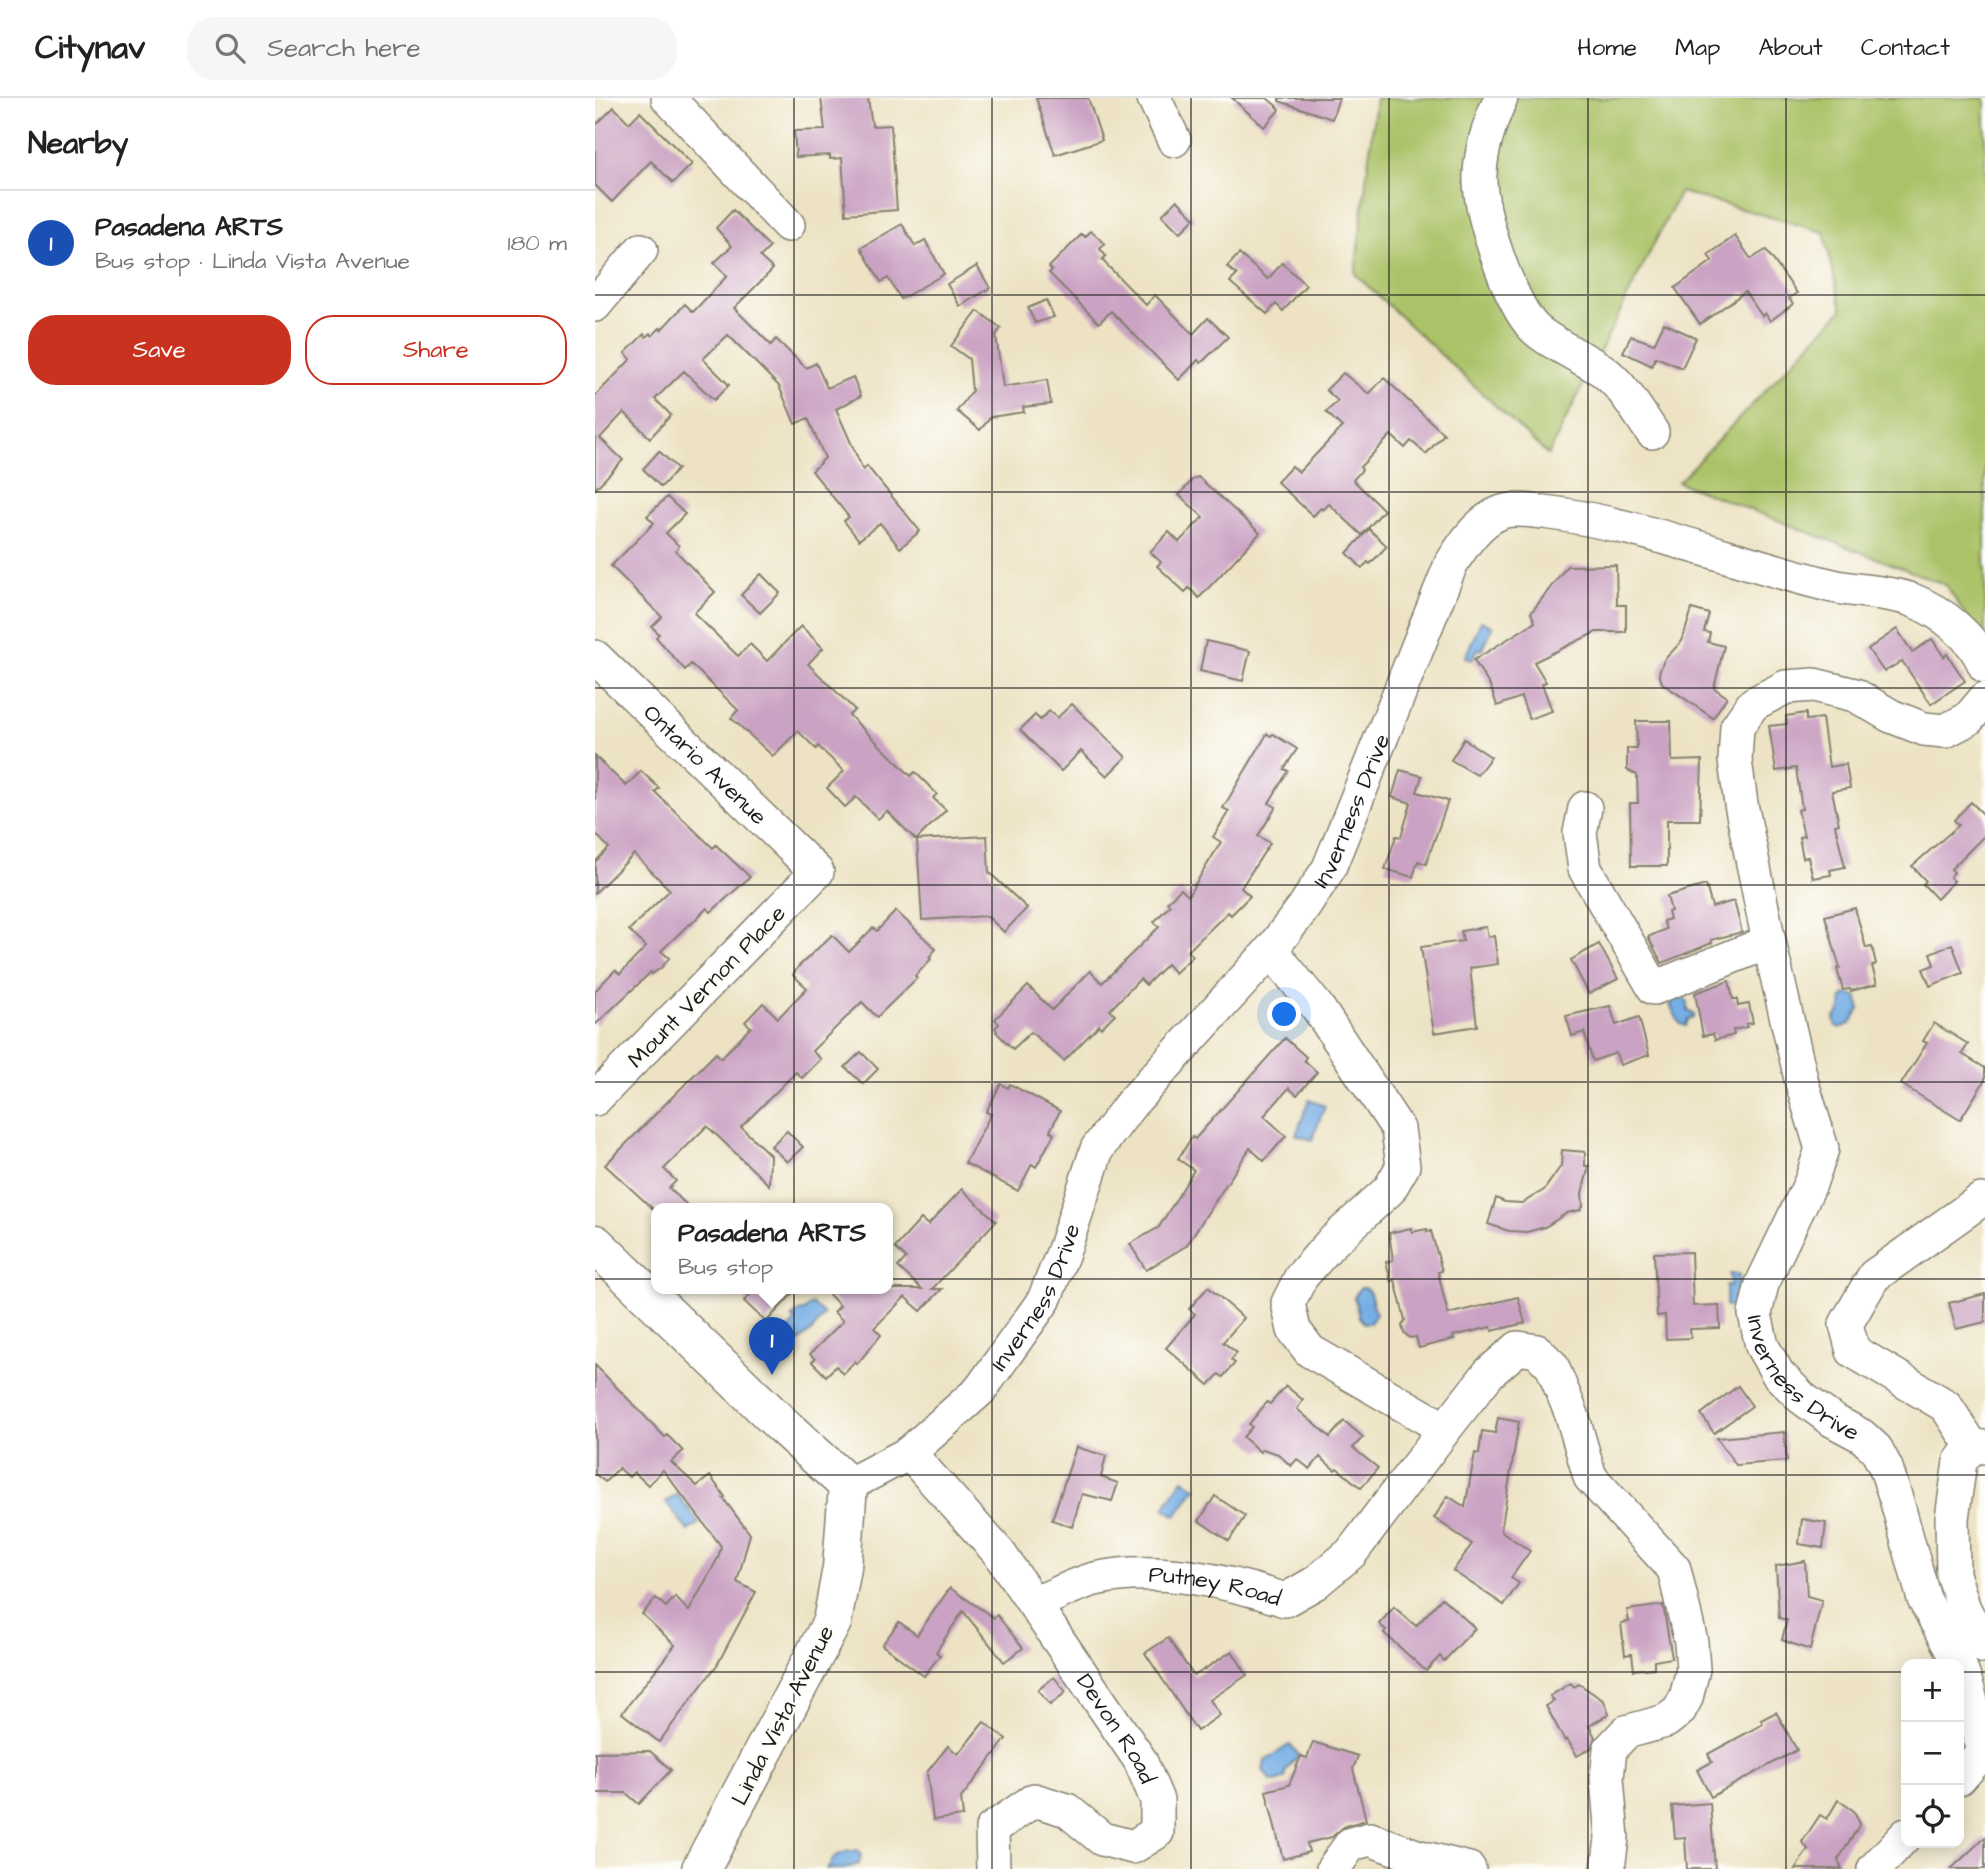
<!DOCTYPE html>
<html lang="en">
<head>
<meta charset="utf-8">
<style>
	body { margin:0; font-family:"Architects Daughter",sans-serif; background:#f6f6f6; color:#222 }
	.controls { position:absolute; right:21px; bottom:21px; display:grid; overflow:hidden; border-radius:14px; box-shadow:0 4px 18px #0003 }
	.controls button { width:63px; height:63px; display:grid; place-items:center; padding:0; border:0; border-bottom:2px solid #e0e0e0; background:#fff; color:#222; font:35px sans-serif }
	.you { position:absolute; left:690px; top:917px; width:24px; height:24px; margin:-18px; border:5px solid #fff; border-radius:50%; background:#1a73e8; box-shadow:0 0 0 10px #1a73e833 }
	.badge { display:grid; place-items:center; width:46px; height:46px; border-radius:50%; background:#c8321e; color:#fff; font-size:23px; font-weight:700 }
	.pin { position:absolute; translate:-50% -58px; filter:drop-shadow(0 2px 4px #0008) }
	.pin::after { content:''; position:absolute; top:37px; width:24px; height:21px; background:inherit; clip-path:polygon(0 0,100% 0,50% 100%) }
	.popup { position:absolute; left:56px; top:1105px; width:242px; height:91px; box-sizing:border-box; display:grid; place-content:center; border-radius:14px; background:#fff; filter:drop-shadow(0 2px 5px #0005); font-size:23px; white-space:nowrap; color:#767676 }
	.popup b { font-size:26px; color:#222 }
	.popup::after { content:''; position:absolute; left:50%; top:100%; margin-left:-14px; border:14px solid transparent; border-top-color:#fff }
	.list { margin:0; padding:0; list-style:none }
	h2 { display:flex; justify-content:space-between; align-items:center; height:91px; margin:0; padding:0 28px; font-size:30px }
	h2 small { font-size:23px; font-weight:400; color:#767676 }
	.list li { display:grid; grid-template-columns:46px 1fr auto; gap:21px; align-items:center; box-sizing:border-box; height:105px; padding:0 28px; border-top:2px solid #e0e0e0 }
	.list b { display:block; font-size:26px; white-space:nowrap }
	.list p { margin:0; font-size:23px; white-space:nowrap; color:#767676 }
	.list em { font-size:23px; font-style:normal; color:#767676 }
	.actions { display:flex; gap:14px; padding:21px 28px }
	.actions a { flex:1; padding:16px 0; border:2px solid #c8321e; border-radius:28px; text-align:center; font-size:24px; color:#c8321e }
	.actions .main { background:#c8321e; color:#fff }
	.icon { flex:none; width:38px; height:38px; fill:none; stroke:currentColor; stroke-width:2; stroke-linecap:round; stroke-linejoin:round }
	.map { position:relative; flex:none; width:1390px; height:1771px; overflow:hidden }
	header { display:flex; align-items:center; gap:42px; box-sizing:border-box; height:98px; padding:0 35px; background:#fff; border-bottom:2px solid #e0e0e0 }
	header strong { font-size:33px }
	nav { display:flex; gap:38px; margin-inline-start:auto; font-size:24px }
	.search { width:490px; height:63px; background:#f6f6f6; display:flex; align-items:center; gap:18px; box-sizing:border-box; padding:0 24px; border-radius:28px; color:#767676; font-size:26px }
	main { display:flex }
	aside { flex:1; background:#fff }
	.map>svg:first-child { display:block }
</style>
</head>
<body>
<header>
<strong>Citynav</strong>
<div class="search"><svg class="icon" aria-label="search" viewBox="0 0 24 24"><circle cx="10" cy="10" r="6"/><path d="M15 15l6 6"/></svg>Search here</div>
<nav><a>Home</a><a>Map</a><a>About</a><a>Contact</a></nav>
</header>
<main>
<aside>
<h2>Nearby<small></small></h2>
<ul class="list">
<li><span class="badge" style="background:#1a4fb4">1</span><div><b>Pasadena ARTS</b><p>Bus stop · Linda Vista Avenue</p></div><em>180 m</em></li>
</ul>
<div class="actions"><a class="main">Save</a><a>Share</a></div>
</aside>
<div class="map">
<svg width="1390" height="1771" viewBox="0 0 1390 1771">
	<rect width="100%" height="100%" fill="#fdfcf7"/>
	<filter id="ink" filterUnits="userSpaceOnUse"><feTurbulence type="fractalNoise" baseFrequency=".0143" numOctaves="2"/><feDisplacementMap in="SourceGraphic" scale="14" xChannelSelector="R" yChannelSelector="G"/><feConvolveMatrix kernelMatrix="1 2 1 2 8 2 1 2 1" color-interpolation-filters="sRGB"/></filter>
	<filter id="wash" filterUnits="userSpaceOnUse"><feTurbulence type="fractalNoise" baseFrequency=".00686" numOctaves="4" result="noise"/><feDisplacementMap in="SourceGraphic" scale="28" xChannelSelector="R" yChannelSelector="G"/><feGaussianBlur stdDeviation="1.57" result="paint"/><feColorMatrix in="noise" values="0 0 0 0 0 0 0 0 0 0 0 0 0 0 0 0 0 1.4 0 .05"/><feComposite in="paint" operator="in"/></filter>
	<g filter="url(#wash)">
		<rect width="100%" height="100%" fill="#ede3c4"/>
		<!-- green -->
		<path fill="#abc267" stroke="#646f42" stroke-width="2" d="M781,0h609v547l-39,-60 -268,-103 164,-172 -18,-78 -144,-40 -132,263 -193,-181z"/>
		<!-- water -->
		<g fill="#75aee5" stroke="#486580" stroke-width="2">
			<path d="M886,523l12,6 -11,23 -4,-1 -6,11 -7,-3z"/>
			<path d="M1251,896l11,2 3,13 -10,15 -10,4 -4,-2 -2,-7 7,-10 1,-10z"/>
			<path d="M1079,900h10l4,5v8l6,3v3l-6,2 -2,7 -6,-2 -10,-19z"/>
			<path d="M714,1002l16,6 -13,34 -16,-5z"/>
			<path d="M1135,1176h9v14l-2,1 -2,17 -9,1v-21h5z"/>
			<path d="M765,1190h5l5,5 6,21 -6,9h-6l-5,-6 -5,-20z"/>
			<path d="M217,1206l12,10 -11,16 -14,12 -11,-12 8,-9 -4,-4 6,-5 6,-1z"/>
			<path d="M588,1381l13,9 -20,28 -12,-8z"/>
			<path d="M82,1396l22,29 -11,8 -22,-29z"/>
			<path d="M695,1646l9,11 -13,16 -1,7 -9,4 -5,-1 -8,-11 2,-9z"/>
			<path d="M254,1753h8l4,4 -2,9 -15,5h-17l8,-13z"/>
		</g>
		<g id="blocks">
			<!-- building -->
			<g fill="#caa2c3">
				<path d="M226,0h47l4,28 19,-1 6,85 -51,4 -4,-56 -12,1v-4l-34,2 -2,-26 31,-1z"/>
				<path d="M441,0h52l14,42 -47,15z"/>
				<path d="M637,0h35l13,11 -16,18z"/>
				<path d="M684,0h60l-7,21 -53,-18z"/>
				<path d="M19,9l15,16 11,-11 52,52 -19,19 -22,-22 -39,41 -17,-17v-59z"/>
				<path d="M582,102l18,18 -15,15 -18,-18z"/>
				<path d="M138,112l37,37 -10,10 13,12 -39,39 37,37 5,-6 30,29 10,-5 11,25 26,-11 8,19 -25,13 27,61 4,-4 53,65 -20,17 -20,-25 -21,17 -15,-19 5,-4 -37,-46 13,-13 -17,-40 -13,6 -16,-38 -51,-51 -25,24 26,26 -15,15 -30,-29 -29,28 16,16 -21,23 -26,-26 -24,26 23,22 -28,29v-93l36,-37 -6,-6 19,-19 2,3 4,-4 2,3 8,-8 1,2 24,-26 8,8 34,-36 -13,-13 18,-17 -16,-18z"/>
				<path d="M307,126l13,22 10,-6 19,34 -43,25 -13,-21 -7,4 -20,-34z"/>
				<path d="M496,133l14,13 -5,5 6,7 -4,4 44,45 9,-10 38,39 15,-16 20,19 -27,26 -3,-3 -19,20 -68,-69 -12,12 -50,-50 3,-3 -3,-3 33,-33 3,3z"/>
				<path d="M1140,138l16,23 15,-9 31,43 -8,5 4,6 -23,17 -5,-8 -3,3 -17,-24 -45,32 -25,-36 37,-27 -4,-6z"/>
				<path d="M644,156l29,25 14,-16 24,22 -23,26 -7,-7 -9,10 -37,-32 7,-7 -10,-8z"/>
				<path d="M382,168l13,22 -30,18 -13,-22z"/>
				<path d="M451,202l8,17 -19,6 -7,-15z"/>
				<path d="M383,213l23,17 -5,7 7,52 44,-7 4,24 -28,3 1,5 -33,5 -11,13 -23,-19 15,-20 -3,-32 -18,-13z"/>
				<path d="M1069,225l32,15 -14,30 -26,-11 -4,9 -29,-14 8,-16 23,8z"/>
				<path d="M748,275l26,21 15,-16 60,56 -18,20 -15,-13 -6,7 -14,-13 -31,32 2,3 -9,10 31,30 -22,25 -33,-31 -6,6 -2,-2 -8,8 -36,-34 15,-16 7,6 43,-45 -16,-15 12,-11 -12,-11z"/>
				<path d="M64,353l19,18 -17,18 -18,-18z"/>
				<path d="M603,379l62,56 -61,65 -10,-10 -4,4 -28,-26 4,-4 -11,-10 19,-20 10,10 24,-25 -24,-22 14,-16z"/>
				<path d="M72,399l18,17 -19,19 13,13 -3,5 39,41 -21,21 44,43 12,-12 17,17 34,-35 22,22 -15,16 47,46 -6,5 62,61 4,-4 22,22 -4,4 13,12 -30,30 -29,-29 -9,8 -22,-22 -11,10 -18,-19 17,-17 -26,-25 -2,3 -18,-18 -25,25 -42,-38 7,-8 -47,-46 -6,6 -29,-33 3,-3 -7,-7 10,-10 -51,-51 43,-43 -7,-7z"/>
				<path d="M774,431l18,17 -17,18 -2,-2 -6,6 -15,-15z"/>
				<path d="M1021,467l1,40h9v27h-30l-62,30 12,20 -4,2 10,27 -23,8 -8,-22 -24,9 -6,-18 -17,-28 61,-38 -4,-9 36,-47z"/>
				<path d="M166,476l19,19 -20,20 -19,-18z"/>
				<path d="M1097,511l17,5 -5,18 6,1 -2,9 16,4 -10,42 13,9 -14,21 -51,-35 -3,-10 5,-13 18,-19z"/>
				<path d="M1302,531l15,23 20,-13 12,18 3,-3 18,27 -34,23 -29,-43 -18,11 -16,-23z"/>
				<path d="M611,543l44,10 -7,30 -43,-10z"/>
				<path d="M477,606l54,53 -19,19 -26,-25 -20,20 -41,-41 15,-15 5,5 9,-9 8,7z"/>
				<path d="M1211,615v7l16,-2 7,49 17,-3 4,24 -18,3 7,33 -4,1 10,42 -15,3 1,5 -18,3 -5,-21 -5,1 -4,-21 5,-1 -6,-26 4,-1 -6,-41 -20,3 -7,-45 18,-2 -1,-8z"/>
				<path d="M1041,623h35l1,40 30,-1 -2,60h-33v46h-36l-1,-63h8l-1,-28 -10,-5v-22h10z"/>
				<path d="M672,636l4,2 2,-2 24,15 -13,20 4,2 -19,32 7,4 -18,29 12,7 -29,45 9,8 -19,19 -3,-3 -40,39 5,5 -18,17 -8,-9 -21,21 -6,-6 -30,31 5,4 -14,14 -2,-3 -35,36 -33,-29 -18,17 -17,-17 1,-1 -2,-3 4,-4 -4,-5 33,-33 24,24 38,-39 12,12 57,-56 -5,-5 16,-17 -3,-3 14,-13 7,7 33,-54 -8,-5 16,-26 -6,-3z"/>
				<path d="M869,641l27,18 -14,18 -26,-15z"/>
				<path d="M0,658l31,30 15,-15 18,17 -4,4 58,56 3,-3 34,32 -39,35 -4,-4 -17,17 -1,-1 -28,27 8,7 -7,9 -10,7 -1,-2 -56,53v-34l20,-21 5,4 26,-27 -17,-17 41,-40 -36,-36 -39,39v-31l14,-14 -14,-15z"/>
				<path d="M805,672l22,6 -5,16 31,9 -22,63 -8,-3 -5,16 -28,-8 11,-33 5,1 10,-34 -19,-6z"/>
				<path d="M1376,704l14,14v19l-34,34 3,3 -4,5 4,4 -17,18 -14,-15 3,-3 -14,-15 47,-41 -5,-5z"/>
				<path d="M392,738l2,36 38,36 -23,24 -17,-16 -65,4 -5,-80z"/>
				<path d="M1111,787l6,22 22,-6 8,31 -31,8 1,3 -50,20 -14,-26 18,-8 -3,-8 7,-2 -2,-7 3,-1 -4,-15z"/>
				<path d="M1260,810l11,40 6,-1 4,17 -4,2 5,18 -26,7 -1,-2 -7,1 -6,-21 3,-1 -15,-52z"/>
				<path d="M301,813l40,38 -7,8 2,2 -16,17 2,2 -40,39 -15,-15 -50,49 9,8 -19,19 -6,-6 -55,55 29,28 -1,30 -62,-59 -43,43 12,12 -7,7 22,21h-38l-48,-44 111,-112 5,5 30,-31 -6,-5 18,-19 15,15 29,-30 -14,-13 5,-8 34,-32 17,17 24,-24 4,3z"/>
				<path d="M891,829l2,10 6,-1 4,28 -28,4 7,58 -43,7 -13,-86 42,-6 -2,-10z"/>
				<path d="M1004,846l19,35 -29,15 -18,-34z"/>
				<path d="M1357,846l11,29 -33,13 -7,-17 11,-4 -4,-12z"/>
				<path d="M1134,883l4,18h4l1,7 11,-2 4,19 -7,1 1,3 -14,3 1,5 -19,5 -2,-6 -10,2 -8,-43z"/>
				<path d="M1015,908l6,19 23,-8 10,38 -29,10 -4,-12 -23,8 -9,-29 -12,4 -6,-20z"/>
				<path d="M1339,925l34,21 -6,10 23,14v12l-25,40 -59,-36 26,-41 -4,-2z"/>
				<path d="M690,940l21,19 -2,3 13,12 -20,23 -8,-7 -25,28 22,20 -22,25 -14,-13 -64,98 -40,24 -16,-26 29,-17 29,-47 6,-10 -16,-11 14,-22 3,2z"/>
				<path d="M266,954l17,17 -15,15 -18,-17z"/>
				<path d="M406,986l7,4 2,-4 50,27 -10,20 4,3 -18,33 -4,-3 -14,27 -53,-28 26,-49 -5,-2z"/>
				<path d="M192,1033l16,16 -16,15 -16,-16z"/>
				<path d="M967,1052l23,2v14h4l-7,27 1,13 -3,4 -13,3 -22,14 -18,5 -18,-1 -21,-7 8,-26 9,4 17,1 22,-13 17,-24z"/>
				<path d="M367,1091l34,32 -64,68h10l-21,22 -16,-14 -31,31 7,7 -24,29 -2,-3 -12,13 -7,-8 -10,10 -14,-14 3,-3 -5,-5 33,-33 -9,-9 6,-6 -16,-17h98l-24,-22 8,-9 -11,-10 26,-29 7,6z"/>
				<path d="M816,1130l1,4 15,-3v3l4,-1 11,40 -4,1 10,42 70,-17 7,26 -33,8 -1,-4 -38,9 1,3 -35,9 -3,-11 -6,1 -6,-5 -2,-7 3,-6 -10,-40 -4,1 -5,-19 7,-2 -4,-27z"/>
				<path d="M1096,1154l2,54 26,-1 1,23 -30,1 1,9 -25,1 -1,-24 -8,1 -3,-63z"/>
				<path d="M613,1189l36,31 -21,24 14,11 -6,7 4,3 -12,14 -4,-3 -10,11 -43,-37 29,-34 -6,-5z"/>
				<path d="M160,1191h42l-31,33 -22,-21z"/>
				<path d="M1390,1196v28l-29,7 -7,-26z"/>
				<path d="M0,1267l70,72 2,-2 16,16 -12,11 26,24 13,-10 15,21 -2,1 27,36 -13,48 19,10 -39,73 -58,77 -37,-29 53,-68 -33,-31 14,-16 10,9 9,-10 14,14 29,-53 3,-12 -58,-76 -15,15 -14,-13 -5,5 -10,-9 -14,14 -10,-8z"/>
				<path d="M691,1288l17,14 -6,9 33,28 14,-16 19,16 -10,11 25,20 -17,20 -24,-20 -2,2 -15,-13 -10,12 -13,-10 -6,7 -13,-12 -16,-5 -2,3 -17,-15 9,-10 -3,-3 18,-22 3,2z"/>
				<path d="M1143,1288l14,20 -38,27 -13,-19z"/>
				<path d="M903,1320l21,4 -18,109 29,20 -19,27 8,5 -15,22 -51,-34 19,-27 -38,-26 14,-22 17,11 10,-54 4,1 3,-23 13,2z"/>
				<path d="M1189,1334l3,29 -51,4 -19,-27z"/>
				<path d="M481,1349l30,9 -5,21 17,6 -6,18 -30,-7 -10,33 -20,-7z"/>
				<path d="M620,1398l30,20 -16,25 -30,-20z"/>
				<path d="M1207,1421l24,4 -3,25 -24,-4z"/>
				<path d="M1210,1463l2,35 15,4 -12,50 -28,-10 5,-20 -8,-2 -3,-52z"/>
				<path d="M355,1490l44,30 3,-3 26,33 -19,14 -41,-51 -27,41 4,3 -16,21 -42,-31 17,-23 18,13z"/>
				<path d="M847,1500l33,30 -31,33 -4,-5 -14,15 -42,-38 2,-3 -7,-6 15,-17 22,19z"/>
				<path d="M1068,1507l9,53 -18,3v7l-20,2 -2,-16 -7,1 -4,-32 8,-1 -2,-12z"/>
				<path d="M573,1540l26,38 38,-25 15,24 -37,25 10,15 -23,16 -52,-78z"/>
				<path d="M459,1579l12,15 -16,13 -12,-15z"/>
				<path d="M976,1585l3,4 5,-3 25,17 5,13 -20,12 6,11 -4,11 -14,8 -10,-17 -2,2 -19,-35 8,-5 -4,-5z"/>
				<path d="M1181,1614l21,38 -86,47 -14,-27 15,-8 -4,-8 55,-30 -2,-4z"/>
				<path d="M389,1624l22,17 -45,59 2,18 -30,4 -6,-48 21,-26 10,8z"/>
				<path d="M718,1644l45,14 -5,13 13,51 -21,6 -13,11 -25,6 2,9 -26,7 -17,-68 23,-6 12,-29 6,2z"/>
				<path d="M55,1653l21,19 -32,34 -13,-11h-31v-41z"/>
				<path d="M1243,1702l16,11 6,13 -22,36 4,9h-47l13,-20 -6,-7 18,-27 7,4z"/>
				<path d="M1115,1705l5,66h-28l-2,-31 -10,1 -3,-33z"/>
				<path d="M1390,1739v32h-34z"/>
			</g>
		</g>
	</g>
	<g filter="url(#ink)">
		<use href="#blocks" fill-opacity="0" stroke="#848070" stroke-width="2"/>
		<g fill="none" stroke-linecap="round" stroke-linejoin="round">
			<defs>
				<g id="minor">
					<path d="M73,0l120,127"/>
					<path d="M559,0l20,42"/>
					<path d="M906,0c-11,24 -20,49 -21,76 -2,36 29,128 54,154 14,14 50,30 68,42 21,15 35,41 50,62"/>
					<path d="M0,207l46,-55"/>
					<path id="s1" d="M0,559l222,215 -222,227"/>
					<path id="s2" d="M1390,601l-17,20 -23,12 -21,-2 -33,-13 -36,-21 -41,-10 -28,2 -33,17 -16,23 -2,33 6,44 28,138 33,141 20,66 -12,35 -48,100 -7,30 7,32 16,28 24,24 30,22 30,16 14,13 10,19 11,34 27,97 35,64 10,30 14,59 2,-1"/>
					<path d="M990,710l-5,25 5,36 69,119 115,-46"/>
					<path d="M676,852l47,58 80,121 5,37 -14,24 -59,54 -29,33 -13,26 6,27 16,21 135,78 44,-56 29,-25 19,3 15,15 20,49 18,62 84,92 17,73 2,27 -7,29 -7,13 -13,10 -40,11 -16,17 -3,29 5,60 -4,31"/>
					<path d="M1377,1348l-26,-40 -93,-55 -7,-27 28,-48 107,-76"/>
					<path d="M1390,1349l-13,-1 -12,16 -8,56 1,56 11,35 21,38"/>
					<path id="s3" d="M314,1355l90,100 141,207 17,40v32l-24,15 -31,-8 -35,-29 -33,-10 -42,29 1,40"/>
					<path id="s4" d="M253,1387l61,-32 71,-63 64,-90 20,-50 33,-101 33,-44 141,-155 33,-43 25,-39 122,-304c12,-19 28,-44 51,-52 11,-4 30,-1 42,0 99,12 193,51 289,74 25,6 55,5 79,14 30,12 61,36 73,66"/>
					<path id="s5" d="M440,1505c19,-7 40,-19 60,-24 58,-14 134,2 190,21l30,-17 36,-30 94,-124"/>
					<path d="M1364,1681l24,-27"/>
					<path d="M738,1771l18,-25 19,-5 46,17 53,13"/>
					<path d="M1279,1771l32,-34"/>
				</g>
				<path id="major" d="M0,1146l186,180 67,61 -6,83 -10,54 -131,247"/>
			</defs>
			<!-- minor casing -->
			<use href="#minor" stroke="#848070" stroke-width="36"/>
			<!-- major casing -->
			<use href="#major" stroke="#848070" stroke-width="41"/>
			<!-- minor -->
			<use href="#minor" stroke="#fff" stroke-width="33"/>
			<!-- major -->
			<use href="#major" stroke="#fff" stroke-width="38"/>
		</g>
	</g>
	<!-- grid -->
	<path fill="none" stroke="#1c1c1c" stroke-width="2" stroke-opacity="0.55" d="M199,0v1771M397,0v1771M596,0v1771M794,0v1771M993,0v1771M1191,0v1771M0,197h1390M0,394h1390M0,590h1390M0,787h1390M0,984h1390M0,1181h1390M0,1377h1390M0,1574h1311M1364,1574h26"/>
	<g text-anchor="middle" stroke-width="5" stroke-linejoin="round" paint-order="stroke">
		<!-- street labels -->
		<g font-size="23" fill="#1c1c1c" stroke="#fdfcf7">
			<text dy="8" stroke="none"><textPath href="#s1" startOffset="154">Ontario Avenue</textPath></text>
			<text dy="8" stroke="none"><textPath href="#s4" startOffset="861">Inverness Drive</textPath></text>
			<text transform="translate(111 888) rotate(-46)" y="8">Mount Vernon Place</text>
			<text dy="8" stroke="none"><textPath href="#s4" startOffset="273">Inverness Drive</textPath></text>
			<text dy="8" stroke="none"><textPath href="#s2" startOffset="980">Inverness Drive</textPath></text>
			<text dy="8" stroke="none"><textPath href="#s5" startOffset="186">Putney Road</textPath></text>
			<text transform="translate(187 1617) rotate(-63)" y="8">Linda Vista Avenue</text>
			<text dy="8" stroke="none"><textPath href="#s3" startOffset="346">Devon Road</textPath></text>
		</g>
	</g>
</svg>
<div class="controls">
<button>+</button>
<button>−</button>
<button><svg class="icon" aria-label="locate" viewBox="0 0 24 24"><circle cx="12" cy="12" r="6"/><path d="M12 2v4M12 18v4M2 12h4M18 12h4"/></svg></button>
</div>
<div class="you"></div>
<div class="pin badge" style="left:177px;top:1277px;background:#1a4fb4">1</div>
<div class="popup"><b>Pasadena ARTS</b>Bus stop</div>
</div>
</main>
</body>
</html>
